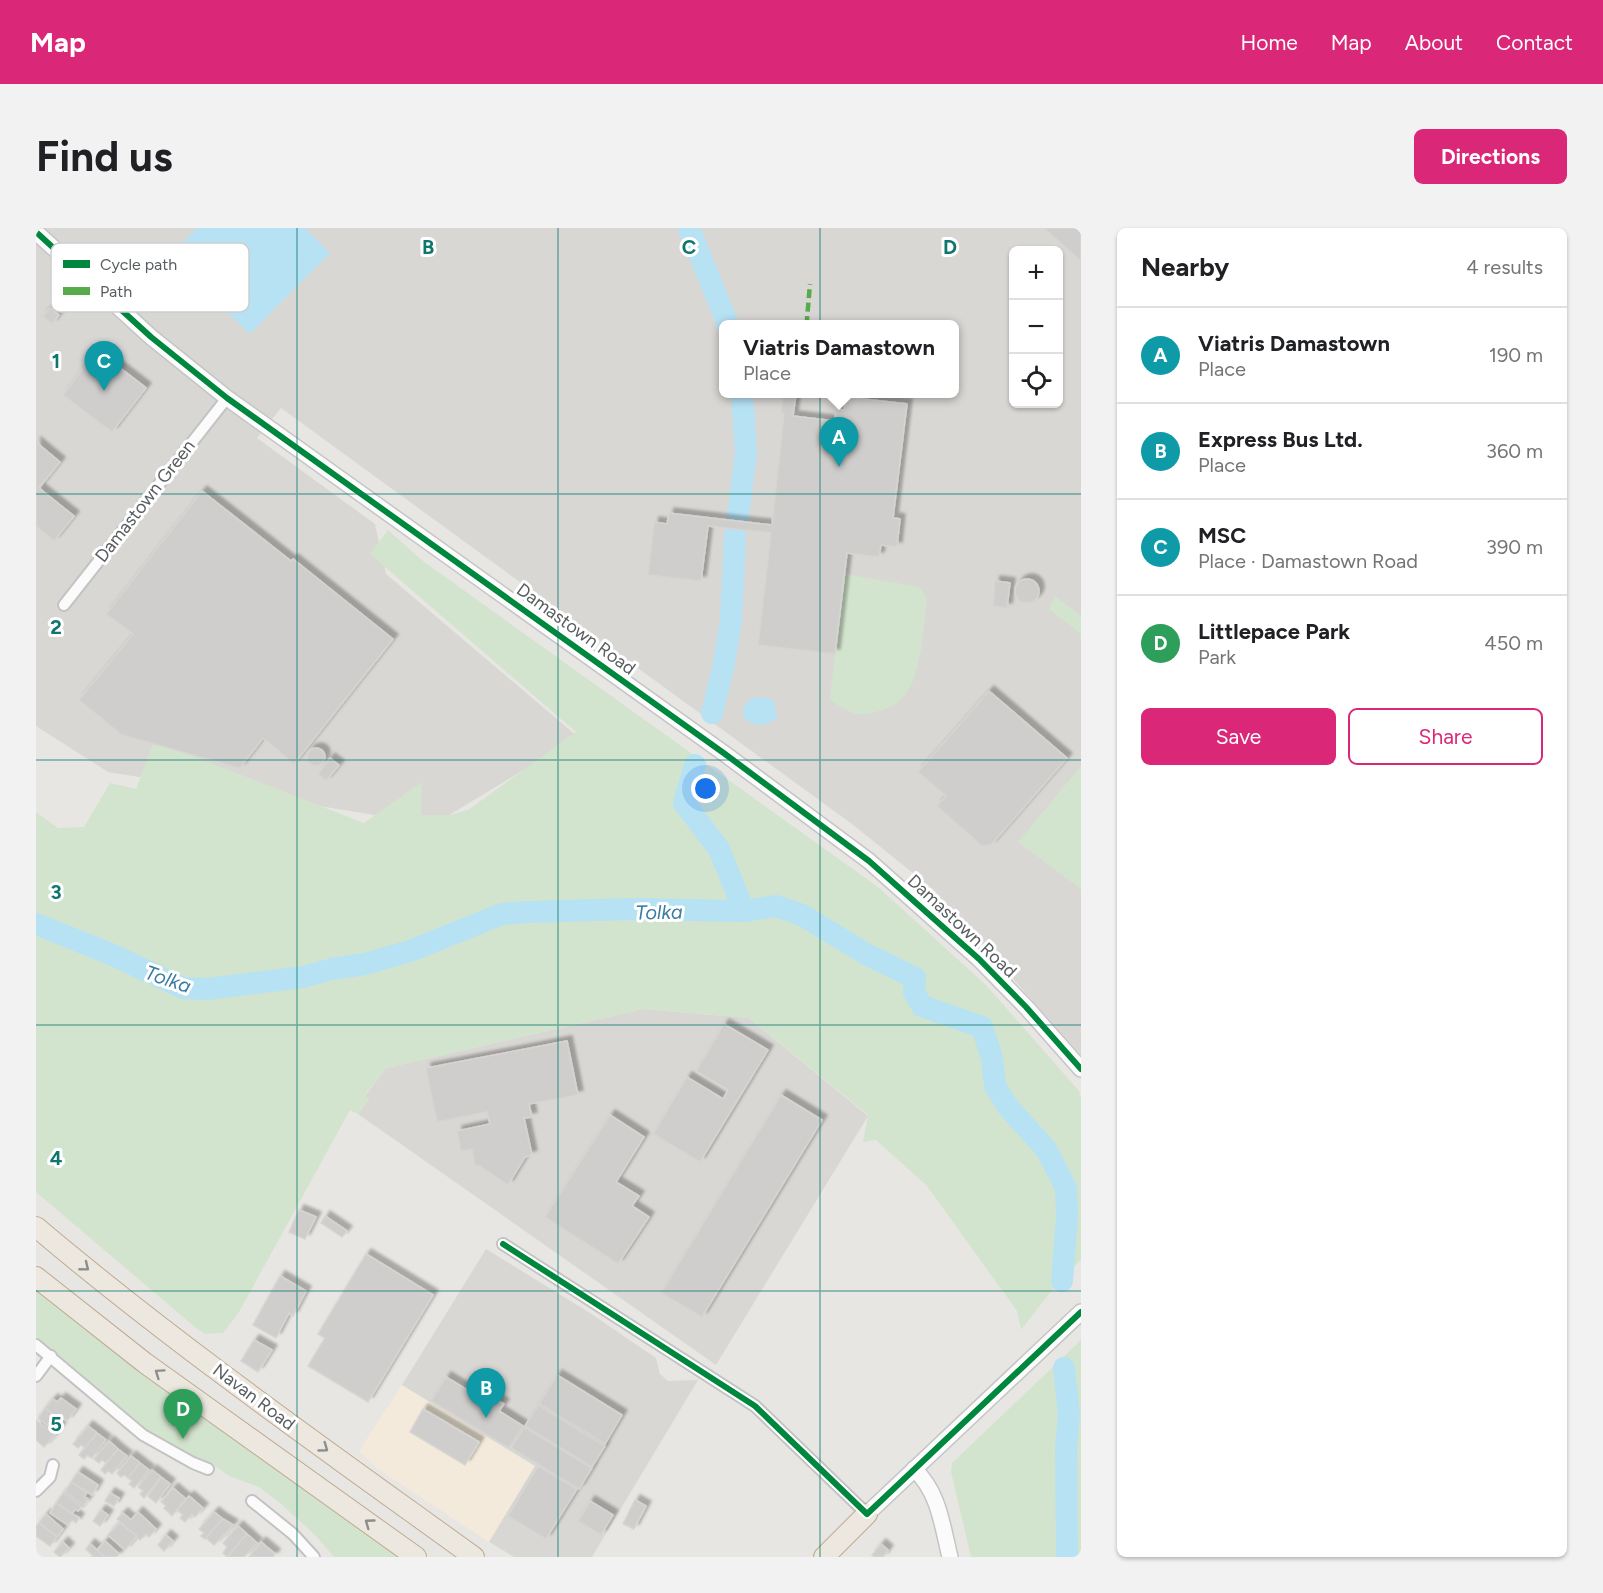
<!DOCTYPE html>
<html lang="en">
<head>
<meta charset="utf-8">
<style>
	body { margin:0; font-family:Figtree,sans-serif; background:#f2f2f2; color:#202124 }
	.controls { position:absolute; right:18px; top:18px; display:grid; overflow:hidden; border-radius:9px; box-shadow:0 2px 4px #0004 }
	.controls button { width:54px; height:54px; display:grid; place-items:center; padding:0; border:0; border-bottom:2px solid #e0e0e0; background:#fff; color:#202124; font:30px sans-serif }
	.you { position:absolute; left:670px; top:561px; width:21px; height:21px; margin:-15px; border:4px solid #fff; border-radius:50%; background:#1a73e8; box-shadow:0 0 0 9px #1a73e833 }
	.badge { display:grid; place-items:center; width:39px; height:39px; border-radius:50%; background:#db2777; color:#fff; font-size:20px; font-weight:700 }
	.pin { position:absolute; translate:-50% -50px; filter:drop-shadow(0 2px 3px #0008) }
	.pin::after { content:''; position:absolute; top:32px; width:21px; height:18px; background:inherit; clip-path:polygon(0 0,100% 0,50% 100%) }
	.popup { position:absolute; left:683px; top:92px; width:240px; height:78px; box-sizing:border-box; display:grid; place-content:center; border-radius:9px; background:#fff; filter:drop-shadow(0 2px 4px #0005); font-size:20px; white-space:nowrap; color:#757577 }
	.popup b { font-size:22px; color:#202124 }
	.popup::after { content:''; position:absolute; left:50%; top:100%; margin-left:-12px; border:12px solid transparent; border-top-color:#fff }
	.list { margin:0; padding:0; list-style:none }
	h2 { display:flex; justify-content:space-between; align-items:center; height:78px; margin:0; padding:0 24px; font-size:26px }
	h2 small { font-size:20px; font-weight:400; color:#757577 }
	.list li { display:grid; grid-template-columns:39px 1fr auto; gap:18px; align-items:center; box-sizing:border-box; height:96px; padding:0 24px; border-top:2px solid #e0e0e0 }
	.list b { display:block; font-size:22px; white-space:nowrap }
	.list p { margin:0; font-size:20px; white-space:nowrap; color:#757577 }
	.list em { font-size:20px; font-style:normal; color:#757577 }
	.actions { display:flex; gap:12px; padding:18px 24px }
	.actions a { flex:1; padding:14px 0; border:2px solid #db2777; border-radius:9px; text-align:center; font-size:21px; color:#db2777 }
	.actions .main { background:#db2777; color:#fff }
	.icon { flex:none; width:33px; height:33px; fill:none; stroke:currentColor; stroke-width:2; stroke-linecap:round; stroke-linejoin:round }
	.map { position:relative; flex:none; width:1045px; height:1329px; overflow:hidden; border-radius:9px }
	header { display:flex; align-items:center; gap:36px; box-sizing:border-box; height:84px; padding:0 30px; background:#db2777; color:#fff }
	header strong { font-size:28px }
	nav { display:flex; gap:33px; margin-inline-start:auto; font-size:21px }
	.intro { display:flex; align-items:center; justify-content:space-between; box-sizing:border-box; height:144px; padding:0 36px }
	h1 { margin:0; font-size:42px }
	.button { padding:15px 27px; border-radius:9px; background:#db2777; color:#fff; font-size:21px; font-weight:700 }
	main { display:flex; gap:36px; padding:0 36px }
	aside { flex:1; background:#fff; border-radius:9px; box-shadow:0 2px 4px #0004 }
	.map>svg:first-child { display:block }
</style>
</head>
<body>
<header>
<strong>Map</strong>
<nav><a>Home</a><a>Map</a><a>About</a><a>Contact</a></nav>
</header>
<div class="intro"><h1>Find us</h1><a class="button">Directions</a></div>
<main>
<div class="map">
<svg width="1045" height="1329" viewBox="0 0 1045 1329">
	<defs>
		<filter id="shadow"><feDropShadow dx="5" dy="-5" stdDeviation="1.5" flood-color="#0004"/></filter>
	</defs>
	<rect width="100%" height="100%" fill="#e8e6e3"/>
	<!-- commercial -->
	<path fill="#f3eadb" d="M366,1157l133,81 -46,76 -111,-73 -19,-18z"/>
	<!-- industrial -->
	<g fill="#d9d7d4" fill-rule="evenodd">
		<path d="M0,0h1045v827l-147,-165 -82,-66 -571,-416 -24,30 118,86 11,50 192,163 -137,83h-35l-298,-48 -72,-46zM978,22h45v154h-45zM688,97h230v69h-230z"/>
		<path d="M607,781l106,9 119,98 -152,249 -358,-251 11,-15 -4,-3 21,-28z"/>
		<path d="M450,1021l104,64 66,45 4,16 8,7 30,-1 -106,177h-78l-25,-15 46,-76 -133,-81z"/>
	</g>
	<!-- green -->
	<g fill="#d3e4ce">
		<path d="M352,302l35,31 455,326 109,99 92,105 2,7v161l-32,35 -28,36 -4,-19 -90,-125 -51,-46 -13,2 5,-27 -119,-97 -106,-9 -257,59 -21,27 4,4 -11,15 -8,-4 -112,204 -15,19 -18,1 -9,-6 -160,-136v-264l20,9 38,13 82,42 27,1 72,-6 119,-27 45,-13 40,-21 25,-9 279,-6 19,7 57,34 -62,-48h-50l-21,-3 -175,1 -57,6 -66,31 -124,31 -102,14 -23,-2 -88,-47 -43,-8 -12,-7v-108l22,16 26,-1 26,-44 26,6 18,-48 210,82 58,-41 -1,33h29l18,-5 108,-78 -206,-178z"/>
		<path d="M808,346l75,13 8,11c-4,28 -5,88 -30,105 -7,5 -17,8 -26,10 -13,5 -32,-5 -41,-15z"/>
		<path d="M1019,368l26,20v18l-32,-25z"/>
		<path d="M1045,538v123l-63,-47z"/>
		<path d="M0,1059c117,97 241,186 368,270h-70l-19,-22 -34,-31 -22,-17 -30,-11 -17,-12 -33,-14 -26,-15 -117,-98z"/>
		<path d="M1045,1112v217h-110l-20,-85 1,-9z"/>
	</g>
	<!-- water -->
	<g fill="#b6e2f4">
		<path d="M161,0h108l25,25 -80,81 -81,-78z"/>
		<path d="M724,469l14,3 3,18c-12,9 -20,8 -33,1l-1,-11 8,-10z"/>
	</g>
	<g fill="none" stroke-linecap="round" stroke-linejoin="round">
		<!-- stream -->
		<path stroke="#b6e2f4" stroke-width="4" d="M616,672v10"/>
		<!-- river -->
		<g stroke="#b6e2f4" stroke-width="22">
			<path d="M653,0l39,97"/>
			<path d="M702,288l8,-63 -4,-59"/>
			<path d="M676,485l12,-49 7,-45 4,-83"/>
			<path d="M659,537l-11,38 35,46 25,62"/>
			<path d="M0,696l77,31 70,33 24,1 96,-12 29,-8 33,-5 45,-13 92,-37 25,-2 105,-3 112,2 32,-5 26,9 64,39 49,24 -1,14 8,14 60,21 10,31 3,28 13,21 38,42 20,39 1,29 -5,64"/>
			<path d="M1028,1140l5,47 -3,33 1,109"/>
		</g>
	</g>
	<!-- building -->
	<g fill="#d0cecc" stroke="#d7d5d2" stroke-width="1.5" filter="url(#shadow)">
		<path d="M1008,0h37v33z"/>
		<path d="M14,80l9,7 -7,9 -9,-8z"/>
		<path d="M61,122l49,38 -34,44 -49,-37z"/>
		<path d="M747,166h13l-3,22 42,5 1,-12 8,1 2,-13 61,7 -14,114 7,1 -3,28 -16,-2 -2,12 -32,-4 -12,101 -77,-9 13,-112 -63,-7 -7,55 -53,-6 6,-53 13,2 2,-11 103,12 12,-111 -3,-1z"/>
		<path d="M0,214l24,20 -21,26 35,28 -20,25 -18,-15z"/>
		<path d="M166,263l89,70 2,-2 100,80 -99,125 -31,-26 -23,30 -118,-33 -43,-35 54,-66 -27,-20z"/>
		<circle cx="991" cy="363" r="12"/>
		<path d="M959,353l15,2 -3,25 -14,-2z"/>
		<path d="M953,463l78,67 -76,87 -9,1 -45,-40 9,-10 -28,-24z"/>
		<circle cx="280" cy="529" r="9"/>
		<path d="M294,530l9,7 -13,16 -8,-7z"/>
		<path d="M688,796l44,26 -68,112 -47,-28 34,-57 36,22 5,-9 -32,-19z"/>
		<path d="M531,813l11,54 -49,9 3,13 -8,1 8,37 -7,2 -17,28 -28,-19h-5l-3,-17 -11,2 -4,-20 33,-7 -3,-12 -50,10 -11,-54z"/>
		<path d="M745,867l41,25 -120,197 -41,-24z"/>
		<path d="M574,887l34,22 -28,45 23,14 -7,10 17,11 -31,47 -73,-47z"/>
		<path d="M263,982l17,7 -11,22 -16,-7z"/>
		<path d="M289,988l22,15 -5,6 -21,-14z"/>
		<path d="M330,1026l67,41 -65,107 -60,-36 17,-28 -7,-4z"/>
		<path d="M244,1048l26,15 -13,25 -4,-3 -13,25 -23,-13z"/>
		<path d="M218,1112l18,10 -14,22 -17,-11z"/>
		<path d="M521,1147l65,40 -17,29 -66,-40z"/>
		<path d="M410,1149l33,20 3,-6 22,13 -5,7 24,15 -14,22 -78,-47z"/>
		<path d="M25,1170l15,11 -9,12 -5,-4 -2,3 -15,-12 8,-9 4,3z"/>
		<path d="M502,1177l67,41 -13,21 -67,-41z"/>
		<path d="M9,1180l15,12 -3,4 4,3 -5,6 -18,-15z"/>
		<path d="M387,1181l56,33 -14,23 -55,-33z"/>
		<path d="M0,1192l19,15 -11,12 -8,-7z"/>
		<path d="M52,1198l9,7 -12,15 -4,-3 -3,3 -5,-4z"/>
		<path d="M488,1199l68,41 -13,21 -68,-41z"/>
		<path d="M61,1205l9,7 -14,18 -5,-3 -3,4 -5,-4z"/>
		<path d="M73,1213l9,8 -12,14 -4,-3 -3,3 -5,-4z"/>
		<path d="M82,1221l9,7 -15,18 -4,-3 -3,3 -4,-4z"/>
		<path d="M95,1228l9,7 -12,15 -4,-3 -3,2 -4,-4z"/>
		<path d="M104,1235l9,7 -15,18 -5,-4 3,-3 -4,-3z"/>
		<path d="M502,1238l39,23 -31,50 -38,-23z"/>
		<path d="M116,1242l9,7 -17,21 -4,-4 3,-3 -5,-4z"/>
		<path d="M42,1244l20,13 -6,10 -21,-13z"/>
		<path d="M125,1249l9,7 -14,19 -8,-7z"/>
		<path d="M35,1254l16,10 -3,5 4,2 -4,6 -19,-13z"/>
		<path d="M137,1260l13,11 -14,17 -8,-8 2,-2 -5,-4z"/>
		<path d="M27,1265l16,11 2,3 -3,4 -3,-2 -3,5 -16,-11z"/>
		<path d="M74,1265l9,5 -5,8 -9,-5z"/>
		<path d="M153,1268l14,12 -8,9 -3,-3 -7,8 -5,-4 3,-3 -6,-5z"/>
		<path d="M599,1272l11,6 -12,23 -11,-5z"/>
		<path d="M554,1273l23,14 -12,20 -23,-14z"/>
		<path d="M20,1275l23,15 -3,5 -4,-3 -4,5 -18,-12z"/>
		<path d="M65,1282l7,5 -8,11 -7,-5z"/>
		<path d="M102,1284l18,17 -7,8 -3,-3 -6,6 -23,-21 6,-6 8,7z"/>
		<path d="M178,1284l9,7 -18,20 -4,-3 3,-3 -5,-4z"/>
		<path d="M10,1286l17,15 -6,8 -18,-14z"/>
		<path d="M187,1291l10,6 -19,20 -8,-7z"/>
		<path d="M3,1295l18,14 -7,9 -14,-10v-10z"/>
		<path d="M83,1295l18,13 -12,14 -17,-15z"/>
		<path d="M202,1298l9,8 -20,23 -4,-4 4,-6 -4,-4z"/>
		<path d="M211,1306l10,9 -13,14h-17z"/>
		<path d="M130,1307l7,6 -9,10 -6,-6z"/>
		<path d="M69,1313l14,13 -3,3h-11l-8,-7z"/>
		<path d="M27,1314l6,6 -9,9 -6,-5z"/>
		<path d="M225,1314l14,12 -2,3h-24z"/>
		<path d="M54,1316l7,6 8,7h-14l2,-1 -7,-7z"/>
		<path d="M845,1316l7,6 -5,7h-9l-2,-2z"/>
	</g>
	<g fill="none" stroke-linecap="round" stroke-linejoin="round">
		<defs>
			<g id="street">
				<path d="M28,377l163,-207"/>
				<path d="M467,1016l252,162 112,108"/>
				<path d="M0,1117l107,90 50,28 15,6"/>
				<path d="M0,1148l15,-20"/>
				<path d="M0,1263l14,-14 3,-12"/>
				<path d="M216,1273l41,33 21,23"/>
			</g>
			<g id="secondary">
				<path d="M0,4l115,105 76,61 498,356 144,107 110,98 47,48 55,62"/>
				<path d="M878,1241c25,23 28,56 36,88"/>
				<path d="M831,1286l214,-202"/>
			</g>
			<g id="highway">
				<path d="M0,999c140,118 290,223 438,330"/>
				<path d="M0,1049l109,86 271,194"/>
				<path d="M788,1329l43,-43"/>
			</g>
		</defs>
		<!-- street casing -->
		<use href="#street" stroke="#c3c3c4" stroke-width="14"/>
		<!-- secondary casing -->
		<use href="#secondary" stroke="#c4c5c5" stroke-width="18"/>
		<!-- highway casing -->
		<use href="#highway" stroke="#beaa92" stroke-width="22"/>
		<!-- street -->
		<use href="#street" stroke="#fcfbfb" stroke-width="10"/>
		<!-- secondary -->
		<use href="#secondary" stroke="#fcfbfb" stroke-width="15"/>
		<!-- highway -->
		<use href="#highway" stroke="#ede8df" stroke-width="20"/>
		<!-- quiet -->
		<path stroke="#58ab4b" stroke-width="4.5" stroke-dasharray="9 4.5" stroke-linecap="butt" d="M772,97l-1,-6 3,-35"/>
		<defs>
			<g id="cycleway">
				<path d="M0,4l115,105 76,61 498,356 144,107 110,98 47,48 55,62"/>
				<path d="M467,1016l252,162 112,108 214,-202"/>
			</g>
		</defs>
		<!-- cycleway casing -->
		<use href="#cycleway" stroke="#fff" stroke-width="10"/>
		<!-- cycleway -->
		<use href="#cycleway" stroke="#00873e" stroke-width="6"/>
	</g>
	<!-- one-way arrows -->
	<defs><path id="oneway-chevron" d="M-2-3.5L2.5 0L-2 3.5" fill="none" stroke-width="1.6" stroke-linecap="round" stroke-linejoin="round" transform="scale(1.5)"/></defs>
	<g stroke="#8c8e8c">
		<use href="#oneway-chevron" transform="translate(49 1039) rotate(39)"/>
		<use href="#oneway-chevron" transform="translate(123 1145) rotate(-145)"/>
		<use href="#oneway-chevron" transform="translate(288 1220) rotate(36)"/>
		<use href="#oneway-chevron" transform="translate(333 1295) rotate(-144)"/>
	</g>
	<!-- grid -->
	<path fill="none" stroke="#0f766e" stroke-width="1.5" stroke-opacity="0.55" d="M261,0v1329M522,0v1329M784,0v1329M0,266h1045M0,532h1045M0,797h1045M0,1063h1045"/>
	<g text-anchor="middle" stroke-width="6" stroke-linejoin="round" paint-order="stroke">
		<!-- street labels -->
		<g font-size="18" fill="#585d60" stroke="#fff">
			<text transform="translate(109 273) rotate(-52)" y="6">Damastown Green</text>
			<text transform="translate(540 401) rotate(36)" y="6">Damastown Road</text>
			<text transform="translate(926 698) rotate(43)" y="6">Damastown Road</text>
			<text transform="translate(218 1169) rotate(37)" y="6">Navan Road</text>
		</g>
		<!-- water labels -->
		<g font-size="20" font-style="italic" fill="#3c7ca2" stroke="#fff">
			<text transform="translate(623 684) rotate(-1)" y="7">Tolka</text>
			<text transform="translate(132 751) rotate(19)" y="7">Tolka</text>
		</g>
	</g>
	<!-- legend -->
	<rect x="15" y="15" width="198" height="69" rx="9" fill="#fff" stroke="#cdcecf" stroke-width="1.5"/>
	<rect x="27" y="32" width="27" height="8" fill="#00873e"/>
	<rect x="27" y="59" width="27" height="8" fill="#58ab4b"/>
	<g font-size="16" fill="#585d60">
		<text x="64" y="42">Cycle path</text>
		<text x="64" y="69">Path</text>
	</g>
	<g font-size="20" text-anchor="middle" font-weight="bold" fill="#0f766e" stroke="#fff" stroke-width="6" stroke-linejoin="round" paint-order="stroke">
		<text x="392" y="26">B</text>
		<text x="653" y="26">C</text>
		<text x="914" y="26">D</text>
		<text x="20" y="140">1</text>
		<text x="20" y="406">2</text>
		<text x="20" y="671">3</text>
		<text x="20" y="937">4</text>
		<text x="20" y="1203">5</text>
	</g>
</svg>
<div class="controls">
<button>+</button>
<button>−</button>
<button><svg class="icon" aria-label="locate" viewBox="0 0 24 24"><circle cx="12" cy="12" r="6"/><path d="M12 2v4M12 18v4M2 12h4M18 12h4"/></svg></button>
</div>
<div class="you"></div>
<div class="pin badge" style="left:803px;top:239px;background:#0f9aa8">A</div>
<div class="popup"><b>Viatris Damastown</b>Place</div>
<div class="pin badge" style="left:450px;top:1190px;background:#0f9aa8">B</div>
<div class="pin badge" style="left:68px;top:163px;background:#0f9aa8">C</div>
<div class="pin badge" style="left:147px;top:1211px;background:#2e9e5b">D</div>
</div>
<aside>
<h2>Nearby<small>4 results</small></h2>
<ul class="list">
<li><span class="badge" style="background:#0f9aa8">A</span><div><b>Viatris Damastown</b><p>Place</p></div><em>190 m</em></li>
<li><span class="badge" style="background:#0f9aa8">B</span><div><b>Express Bus Ltd.</b><p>Place</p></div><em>360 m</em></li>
<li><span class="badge" style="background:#0f9aa8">C</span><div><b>MSC</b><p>Place · Damastown Road</p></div><em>390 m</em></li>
<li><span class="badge" style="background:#2e9e5b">D</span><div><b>Littlepace Park</b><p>Park</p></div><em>450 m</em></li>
</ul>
<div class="actions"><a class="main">Save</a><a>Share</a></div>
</aside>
</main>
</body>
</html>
